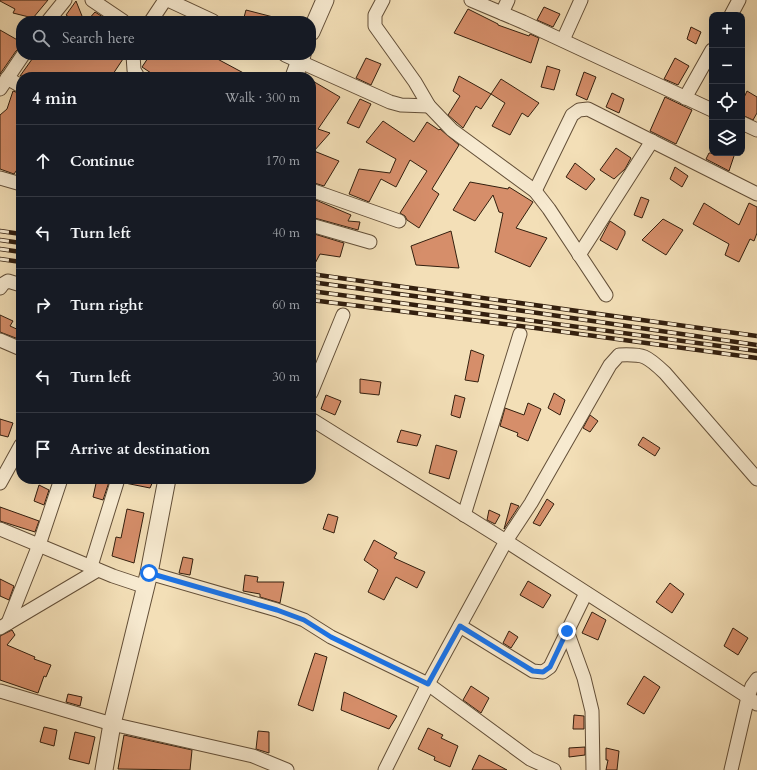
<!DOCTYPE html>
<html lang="en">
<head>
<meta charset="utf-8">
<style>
	body { margin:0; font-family:Cardo,serif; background:#242831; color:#f1f3f6 }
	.controls { position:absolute; right:12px; top:12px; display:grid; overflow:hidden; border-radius:8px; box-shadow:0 4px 16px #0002 }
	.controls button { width:36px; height:36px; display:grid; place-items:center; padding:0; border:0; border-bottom:1px solid #363941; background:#171b24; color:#f1f3f6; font:20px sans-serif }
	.stop { position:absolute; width:12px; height:12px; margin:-9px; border:3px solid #1a73e8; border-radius:50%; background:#fff }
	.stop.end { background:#1a73e8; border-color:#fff; box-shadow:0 1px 4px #0008 }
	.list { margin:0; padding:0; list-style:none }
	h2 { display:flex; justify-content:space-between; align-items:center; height:52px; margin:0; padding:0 16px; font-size:17px }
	h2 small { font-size:13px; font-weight:400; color:#9ea1a6 }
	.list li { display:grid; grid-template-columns:26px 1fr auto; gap:12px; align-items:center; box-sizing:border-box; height:72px; padding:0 16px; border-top:1px solid #363941 }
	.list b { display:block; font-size:15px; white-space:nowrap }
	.list em { font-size:13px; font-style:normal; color:#9ea1a6 }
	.icon { flex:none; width:22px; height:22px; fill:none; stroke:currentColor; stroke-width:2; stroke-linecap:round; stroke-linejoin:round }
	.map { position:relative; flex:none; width:757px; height:770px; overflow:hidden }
	.search { position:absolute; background:#171b24; box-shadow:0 4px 16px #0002; left:16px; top:16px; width:300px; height:44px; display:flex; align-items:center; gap:10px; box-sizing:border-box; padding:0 14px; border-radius:16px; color:#9ea1a6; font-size:15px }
	.panel { position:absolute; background:#171b24; box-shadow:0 4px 16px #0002; left:16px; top:72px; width:300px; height:412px; border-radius:16px }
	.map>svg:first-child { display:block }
</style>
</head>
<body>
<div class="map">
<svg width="757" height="770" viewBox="0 0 757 770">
	<rect width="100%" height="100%" fill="#f3dfb7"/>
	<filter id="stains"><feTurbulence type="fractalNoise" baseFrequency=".005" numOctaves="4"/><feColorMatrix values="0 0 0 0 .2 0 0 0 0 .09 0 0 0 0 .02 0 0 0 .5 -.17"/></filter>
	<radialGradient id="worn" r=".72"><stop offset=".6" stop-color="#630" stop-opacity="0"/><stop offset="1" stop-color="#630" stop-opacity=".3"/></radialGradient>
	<!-- building -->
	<g fill="#d68e6a" stroke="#331f0e">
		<path d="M0,0h48l-15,18 -20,-5 2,-4 -15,-8z"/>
		<path d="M76,1l8,20h-9l-9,-6z"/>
		<path d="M544,7l16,7 -7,13 -16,-7z"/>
		<path d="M468,9l30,15v1l31,11 1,-2 9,4 -8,25 -77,-30z"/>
		<path d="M246,10l31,8 -1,3h-33z"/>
		<path d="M95,12l14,9h-22z"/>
		<path d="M691,27l10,5 -5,12 -9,-5z"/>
		<path d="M0,30l21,12v5l-5,4 -16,23z"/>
		<path d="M35,55h80l8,4 -12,18 -91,-1z"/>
		<path d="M150,55h60l41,22h-94l-15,-10z"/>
		<path d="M366,58l15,6 -10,21 -15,-7z"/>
		<path d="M675,58l14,8 -11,19 -14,-6z"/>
		<path d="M547,66l13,4 -6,20 -13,-3z"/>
		<path d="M584,72l12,5 -9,23 -11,-5z"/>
		<path d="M459,76l32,18 -10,15 -5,-3 -13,22 -15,-13 12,-19 -7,-5z"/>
		<path d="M501,79l38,24 -11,14 -6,-4 -12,22 -18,-9 13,-23 -14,-9z"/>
		<path d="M311,80l29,17 -22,32 12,4 -16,18 25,10 -15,25 -13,-4z"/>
		<path d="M13,91l8,3v70l-7,10 -14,-5v-54l7,-6z"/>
		<path d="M747,91l10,6v16l-4,7 -11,-5v-13z"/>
		<path d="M612,93l12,6 -5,14 -13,-6z"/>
		<path d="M665,97l27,13 -16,34 -26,-13z"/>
		<path d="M360,99l11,5 -12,24 -12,-5z"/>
		<path d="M383,121l31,21 13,-20 12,8 1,-1 19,16 -27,44 7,5 -20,34 -12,-8 -2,-4 -5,-3 27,-42 -17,-11 -14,27 -15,-8 -12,23 -20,-8 10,-25 31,4 6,-14 -30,-17z"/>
		<path d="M616,148l15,10 -6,11 -11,10 -14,-9z"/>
		<path d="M709,153h26l-6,18 -23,-12z"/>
		<path d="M575,163l20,16 -9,11 -20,-13z"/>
		<path d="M675,167l13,9 -6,11 -12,-8z"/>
		<path d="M470,182l38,7 1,-2 24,15 -17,26 31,10 -17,29 -35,-15 8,-39 -4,-1 -6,-17 -18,26 -22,-11z"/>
		<path d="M641,197l8,3 -7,18 -8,-3z"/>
		<path d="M311,198l40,17 -3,6 12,1 -2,8 -47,-13z"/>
		<path d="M704,203l35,22 10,-22 8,4v26l-3,8 -4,-2 -11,23 -14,-7 4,-11 -36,-20z"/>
		<path d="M663,219l20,11 -17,25 -24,-15z"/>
		<path d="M610,221l15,10v3l-8,16 -17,-10z"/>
		<path d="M451,231l8,37 -43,-3 -5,-19z"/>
		<path d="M311,233l33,10 -4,14 -20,-3 -9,17z"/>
		<path d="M0,315l13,6 -3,5 11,5v9l-21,-8z"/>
		<path d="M471,350l13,5 -6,27 -13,-2z"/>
		<path d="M360,379l21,3 -2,13 -19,-2z"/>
		<path d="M554,393l11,7 -5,15 -12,-7z"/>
		<path d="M326,395l15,6 -6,14 -14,-6z"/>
		<path d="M455,395l10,3 -5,20 -9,-3z"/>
		<path d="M528,403l13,6 -13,32 -11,-5 1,-3 -18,-7 5,-18 19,7z"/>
		<path d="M590,415l8,6 -8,11 -7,-4z"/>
		<path d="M0,419l13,4 -5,14 -8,-2z"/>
		<path d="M401,430l20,5 -4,11 -20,-4z"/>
		<path d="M643,437l17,11 -5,8 -17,-11z"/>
		<path d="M436,445l21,6 -8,28 -20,-6z"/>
		<path d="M97,479l12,3 -6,18 -10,-3z"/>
		<path d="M126,479h28l-4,9 -25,-5z"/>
		<path d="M39,485l10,5 -5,15 -10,-4z"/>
		<path d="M547,499l7,5 -14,22 -7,-3z"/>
		<path d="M511,503l8,3 -15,23z"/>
		<path d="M0,507l39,14 -4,11 -35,-11z"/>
		<path d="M127,509l17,4 -10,50 -22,-7 4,-19 5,1z"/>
		<path d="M489,510l11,5 -5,9 -8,-4z"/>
		<path d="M328,514l10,3 -4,16 -11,-4z"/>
		<path d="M374,540l23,13 -3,5 31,14 -8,16 -21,-11 -12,23 -16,-8 10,-22 -14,-10z"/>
		<path d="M183,557l10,2 -3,16 -11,-2z"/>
		<path d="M245,575l13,2 -1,5h27l-4,21 -20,-6v-3l-17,-3z"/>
		<path d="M0,579l14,7 -5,14 -9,-4z"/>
		<path d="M528,581l23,14 -8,13 -23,-13z"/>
		<path d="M670,583l14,11 -12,19 -16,-11z"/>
		<path d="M592,612l14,8 -8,20 -16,-7z"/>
		<path d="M733,628l15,10 -10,17 -14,-9z"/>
		<path d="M12,630l3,5 -8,10 28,12 -1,2 17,6 -5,12 -2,-1 -6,17 -38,-13v-44z"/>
		<path d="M509,631l9,6 -7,11 -8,-5z"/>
		<path d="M315,653l12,4 -14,54 -15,-6z"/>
		<path d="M644,676l16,11 -16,27 -17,-10z"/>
		<path d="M471,686l18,12 -8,15 -18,-13z"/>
		<path d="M344,692l53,24 -8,13 -48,-19z"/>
		<path d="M68,694l14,3 -2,9 -14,-4z"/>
		<path d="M574,715l10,1v13h-11z"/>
		<path d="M44,727l13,3 -3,16 -14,-4z"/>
		<path d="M428,728l15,7 -2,3 17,8 -8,21 -16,-7 1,-3 -17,-8z"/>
		<path d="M258,731l11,1v21l-13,-4z"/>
		<path d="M75,732l20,5 -6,27 -20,-5z"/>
		<path d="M124,735l68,15 -2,20 -72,-1z"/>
		<path d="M585,747v8l-16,2v-9z"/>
		<path d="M606,748l13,3 -2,19h-11l2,-10h-2z"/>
		<path d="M479,755l28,15h-35z"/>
	</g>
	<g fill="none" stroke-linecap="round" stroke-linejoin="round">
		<defs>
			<g id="minor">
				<path d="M92,0l31,21"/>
				<path d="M168,0l45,21"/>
				<path d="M383,0l-8,15v11l40,56 14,24 23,24 83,61 14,18 57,86"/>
				<path d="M471,0l52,22 189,88"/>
				<path d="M502,13l6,-13"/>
				<path d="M731,15l8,-15"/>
				<path d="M48,21l17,-21"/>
				<path d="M151,21l14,-21"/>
				<path d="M563,40l18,-40"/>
				<path d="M133,55l1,15 4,7"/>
				<path d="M285,55l105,47 11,3 28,1"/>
				<path d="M7,78l14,8"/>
				<path d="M0,89l23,-34"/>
				<path d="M685,98l27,-48"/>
				<path d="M742,123l15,7"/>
				<path d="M0,178l21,6"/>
				<path d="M311,190l88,31"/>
				<path d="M535,191l37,-76 7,-5 9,-1 169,85"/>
				<path d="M311,225l59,17"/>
				<path d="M579,255l73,-114"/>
				<path d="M0,288l3,-4 5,-3 13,4"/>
				<path d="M0,340l21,9"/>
				<path d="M311,393l32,-78"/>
				<path d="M311,419l195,122 242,156 9,7"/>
				<path d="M0,483l21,-38"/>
				<path d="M464,515l56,-181"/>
				<path d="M0,529l113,47 33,11"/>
				<path d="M91,566l27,-87"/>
				<path d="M149,573l128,37 27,10 27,17 97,47 102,75 24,11"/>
				<path d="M8,623l31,-78 22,-66"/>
				<path d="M460,626l73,45 10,1 7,-5 36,-74"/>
				<path d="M0,628l98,-58"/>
				<path d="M567,631l17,47 8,33 1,59"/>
				<path d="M0,691l112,33 141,32 34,14"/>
				<path d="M385,770l43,-86 78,-143 25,-38 79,-138 9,-10c25,-1 27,0 46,18l92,106"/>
				<path d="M731,770l17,-73 4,-11 5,-7"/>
			</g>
			<g id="tertiary">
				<path d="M311,32l14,-32"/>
				<path d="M294,77l8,-22"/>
				<path d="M104,770l8,-46 37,-151 18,-94"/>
			</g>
		</defs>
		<!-- minor casing -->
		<use href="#minor" stroke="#634f38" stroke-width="15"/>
		<!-- tertiary casing -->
		<use href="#tertiary" stroke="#634f38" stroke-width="19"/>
		<!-- minor -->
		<use href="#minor" stroke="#f7ead0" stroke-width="13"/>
		<!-- tertiary -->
		<use href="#tertiary" stroke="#f7ead0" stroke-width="17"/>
		<defs>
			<g id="rail">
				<path d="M0,231l21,3"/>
				<path d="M0,240l21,3"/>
				<path d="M0,249l21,3"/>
				<path d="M0,259l21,3"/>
				<path d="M311,274l446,62"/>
				<path d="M311,282l220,30 226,33"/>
				<path d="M311,291l446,60"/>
				<path d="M311,300l217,27 229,31"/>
			</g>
		</defs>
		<!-- rail casing -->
		<use href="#rail" stroke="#331f0e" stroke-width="4.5"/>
		<!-- rail -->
		<use href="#rail" stroke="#f7ead0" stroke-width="3" stroke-dasharray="9" stroke-linecap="butt"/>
	</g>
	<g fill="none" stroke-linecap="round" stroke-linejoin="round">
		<!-- route -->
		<path stroke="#1a73e8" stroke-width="5" d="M149,573l128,37 27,10 27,17 97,47 32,-58 73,45 10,1 7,-5 17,-36"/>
	</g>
	<rect width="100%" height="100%" filter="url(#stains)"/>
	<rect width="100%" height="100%" fill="url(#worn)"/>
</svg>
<div class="controls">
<button>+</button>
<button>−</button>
<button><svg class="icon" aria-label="locate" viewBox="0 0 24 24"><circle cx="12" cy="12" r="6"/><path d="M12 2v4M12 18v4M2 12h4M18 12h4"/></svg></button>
<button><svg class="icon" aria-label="layers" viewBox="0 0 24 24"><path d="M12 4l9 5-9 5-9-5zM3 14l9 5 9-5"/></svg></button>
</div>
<div class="stop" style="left:149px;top:573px"></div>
<div class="stop end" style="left:567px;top:631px"></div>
<div class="search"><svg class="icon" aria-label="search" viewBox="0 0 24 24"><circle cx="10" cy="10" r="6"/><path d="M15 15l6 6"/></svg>Search here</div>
<section class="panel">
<h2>4 min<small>Walk · 300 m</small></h2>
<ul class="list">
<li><svg class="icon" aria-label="ahead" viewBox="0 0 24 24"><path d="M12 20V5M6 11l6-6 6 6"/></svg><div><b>Continue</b></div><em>170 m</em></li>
<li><svg class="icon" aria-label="left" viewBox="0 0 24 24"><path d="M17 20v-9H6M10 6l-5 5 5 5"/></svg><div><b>Turn left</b></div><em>40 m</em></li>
<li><svg class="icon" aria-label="right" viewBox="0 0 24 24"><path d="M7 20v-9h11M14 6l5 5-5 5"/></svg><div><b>Turn right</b></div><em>60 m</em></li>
<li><svg class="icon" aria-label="left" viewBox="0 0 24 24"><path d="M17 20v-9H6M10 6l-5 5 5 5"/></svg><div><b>Turn left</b></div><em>30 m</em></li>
<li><svg class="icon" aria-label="arrive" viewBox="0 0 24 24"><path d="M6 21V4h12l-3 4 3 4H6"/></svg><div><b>Arrive at destination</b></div></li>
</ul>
</section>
</div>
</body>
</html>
